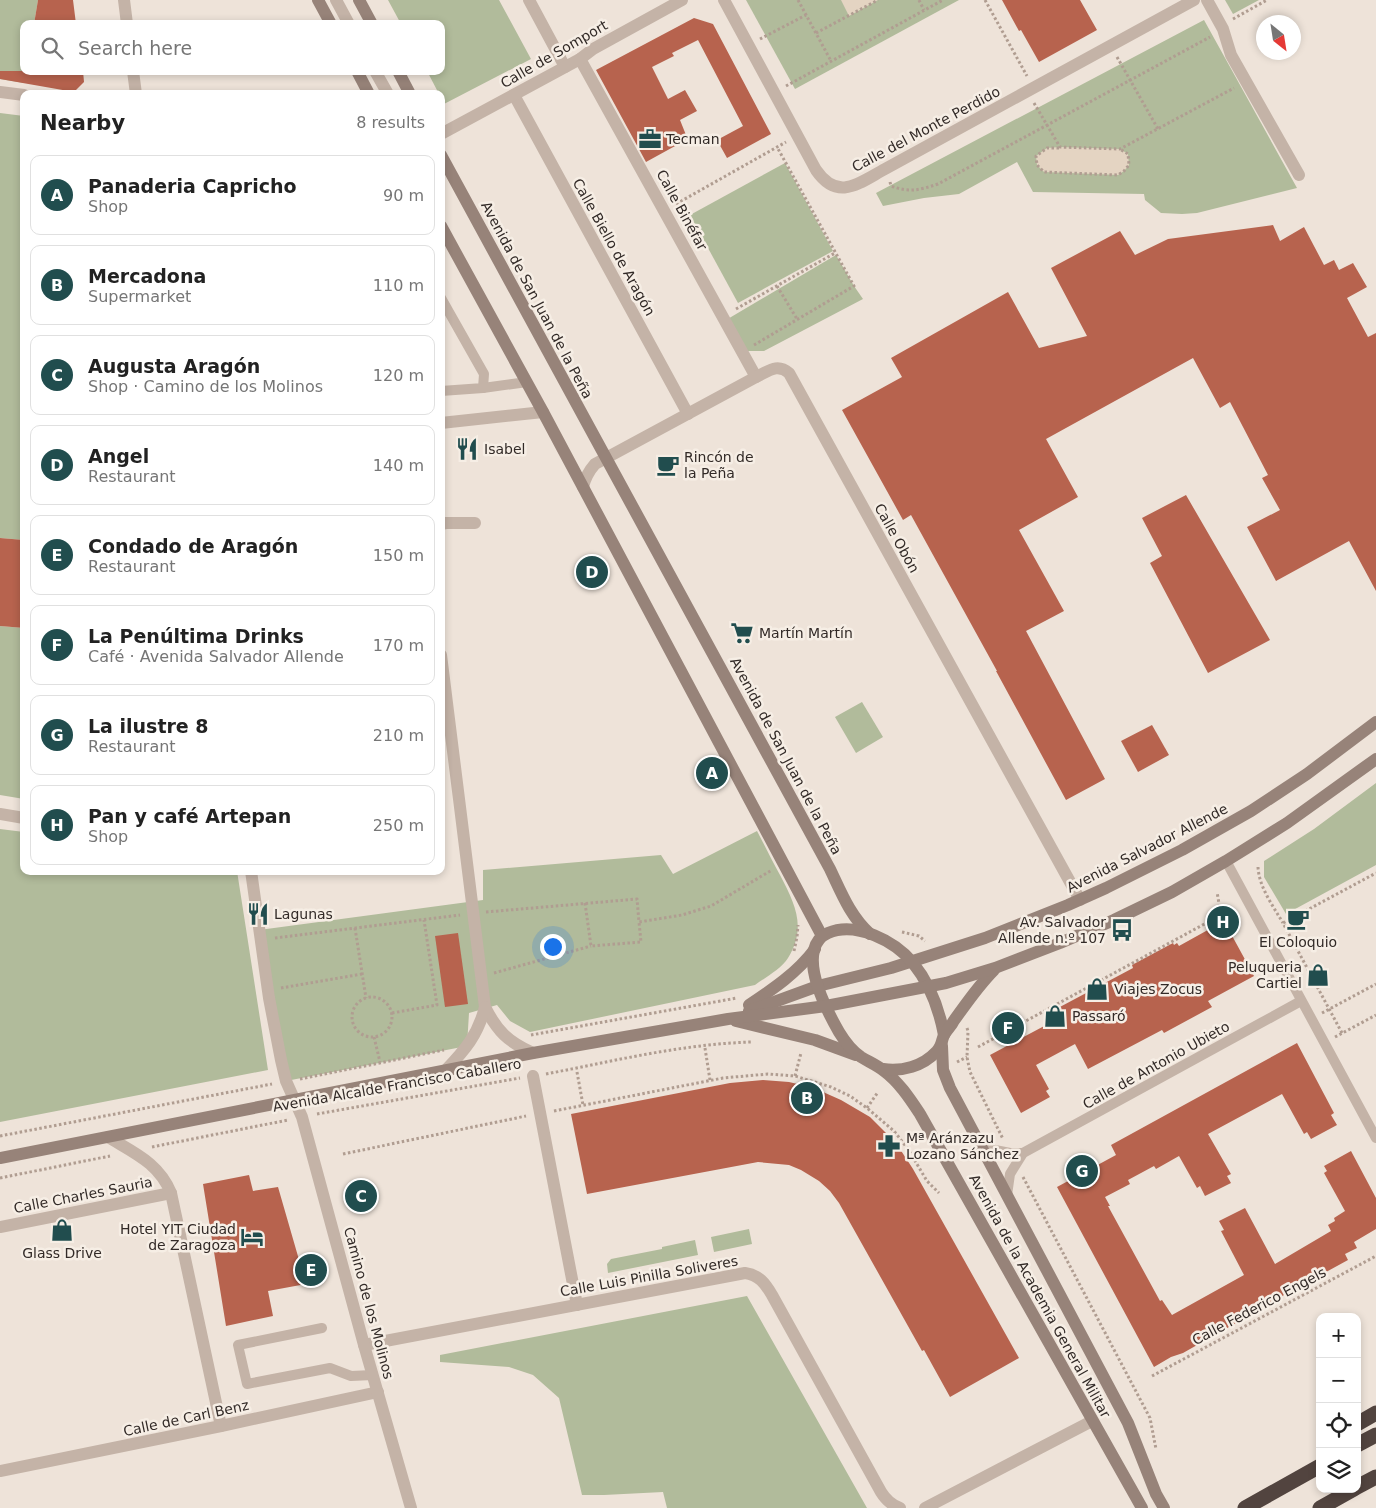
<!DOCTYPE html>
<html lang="en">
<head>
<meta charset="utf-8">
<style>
	body { margin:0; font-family:"DejaVu Sans",sans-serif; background:#f2f2f2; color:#222 }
	.controls { position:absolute; right:15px; bottom:15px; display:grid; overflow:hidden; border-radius:10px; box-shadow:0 2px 8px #0003 }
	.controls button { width:45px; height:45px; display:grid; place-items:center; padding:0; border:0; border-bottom:1px solid #e0e0e0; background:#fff; color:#222; font:25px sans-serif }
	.compass { position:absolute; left:1256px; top:15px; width:45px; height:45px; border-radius:50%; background:#fff; box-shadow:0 2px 8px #0003; rotate:150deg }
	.you { position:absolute; left:552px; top:946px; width:18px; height:18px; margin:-12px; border:4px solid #fff; border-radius:50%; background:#1a73e8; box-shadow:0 0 0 8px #1a73e833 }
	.badge { display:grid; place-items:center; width:32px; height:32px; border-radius:50%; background:#214d4e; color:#fff; font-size:16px; font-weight:700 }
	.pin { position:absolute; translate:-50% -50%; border:2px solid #fff; box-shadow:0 1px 5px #0006 }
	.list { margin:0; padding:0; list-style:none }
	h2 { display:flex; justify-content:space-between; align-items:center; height:65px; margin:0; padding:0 20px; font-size:21px }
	h2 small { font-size:16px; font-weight:400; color:#767676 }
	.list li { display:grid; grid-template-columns:32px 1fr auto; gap:15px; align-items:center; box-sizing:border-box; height:80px; margin:0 10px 10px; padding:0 10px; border:1px solid #e0e0e0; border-radius:10px }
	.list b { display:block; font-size:19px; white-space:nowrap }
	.list p { margin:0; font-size:16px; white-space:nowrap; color:#767676 }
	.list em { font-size:16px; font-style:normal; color:#767676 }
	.icon { flex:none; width:28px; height:28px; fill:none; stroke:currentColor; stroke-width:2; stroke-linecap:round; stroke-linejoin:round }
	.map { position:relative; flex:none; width:1376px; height:1508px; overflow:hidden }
	.search { position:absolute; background:#fff; box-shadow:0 2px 8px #0003; left:20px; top:20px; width:425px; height:55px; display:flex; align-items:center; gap:12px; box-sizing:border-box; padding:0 18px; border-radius:10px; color:#767676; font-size:19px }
	.panel { position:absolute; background:#fff; box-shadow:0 2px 8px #0003; left:20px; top:90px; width:425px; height:785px; border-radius:10px }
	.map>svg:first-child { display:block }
</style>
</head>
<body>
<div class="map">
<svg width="1376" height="1508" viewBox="0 0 1376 1508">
	<rect width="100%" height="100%" fill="#eee3d9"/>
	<!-- green -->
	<g fill="#b1bb9b">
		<path d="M0,0h38l-4,24h-10v47h2l-2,12 -24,-4z"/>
		<path d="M388,0h111l32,59 -87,45 -3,-6v-4h-2l-12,-23h14v-47h-40z"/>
		<path d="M746,0h213l-164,89z"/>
		<path d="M1225,0h34l-26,14z"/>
		<path d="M1204,20l93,168 -100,25 -15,1 -21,-1 -16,-13 -1,-6 -111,-2 -16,-30 -58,32 -35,4 -41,8 -7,-13z"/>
		<path d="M0,113l24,3v200l-3,13h3v211l-24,-2z"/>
		<path d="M785,163l48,88 -95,52 -48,-88z"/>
		<path d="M836,255l18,31 9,13 -99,52h-21l-17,-31z"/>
		<path d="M0,626l24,2v171l-24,-4z"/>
		<path d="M862,702l21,35 -27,16 -21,-36z"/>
		<path d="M1376,783v82l-90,49 -22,-37v-16l50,-32z"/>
		<path d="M0,829l24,3v39h213l31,199 -268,52z"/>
		<path d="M757,831c8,15 15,30 23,44 15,29 27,52 8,83 -7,11 -22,19 -33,27l-225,47 -20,-11 -13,-16 -28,8 -2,33 -181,35 -27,-151 224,-30v-30l178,-15 12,19z"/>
		<path d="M749,1229l3,15 -38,8 -3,-15z"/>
		<path d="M695,1240l3,15 -90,18 -1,-9 4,-5 51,-10v-2z"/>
		<path d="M747,1296l120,212h-200l-4,-16 -59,3h-22l-23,-97 -26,-23 -24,-8 -69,-5v-7z"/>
	</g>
	<!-- plaza -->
	<g fill="#e4d4c2">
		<path d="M841,0h37l-29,16z"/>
		<path d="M1060,147l60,2 8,5 1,11 -5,6 -6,4 -74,-3 -7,-7 -1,-9 11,-8z"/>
	</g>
	<!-- building -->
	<g fill="#b7634e">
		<path d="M38,0h35l3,24h-42z"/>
		<path d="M1002,0h78l17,30 -58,32 -18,-32 -2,1z"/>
		<path d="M694,18l19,6 58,110 -44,24 -10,-18 26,-14 -45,-86 -26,13 2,3 -22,11 16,32 17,-9 12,21 -17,9 6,15v5l-40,22 -50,-92z"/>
		<path d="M0,71h83l1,11 -10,10 -74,-13z"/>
		<path d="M1273,225l7,16 24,-14 20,38 10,-5 5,10 14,-7 14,24 -20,11 21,39 8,-4v258l-27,-50 -73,40 -29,-54 33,-17 -18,-32 6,-3 -38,-73 -10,6 -27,-50 -147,81 32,58 -59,33 45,81 -38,20 79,148 -39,21 -70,-129h1l-86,-156 -8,5 -61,-110 60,-33 -11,-19 117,-66 31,56 48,-12 -36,-68 69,-37 15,24 33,-16z"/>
		<path d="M1186,495l84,145 -62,33 -58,-110 12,-7 -20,-38z"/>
		<path d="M0,538l24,2v88l-24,-2z"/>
		<path d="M1152,725l17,30 -31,17 -17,-31z"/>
		<path d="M1224,921l30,55 -46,25 4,6 -48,26 -2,-3 -74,39 -13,-25 -39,21 13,24 -3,2 4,6 -29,16 -31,-58 73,-39 -5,-8 75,-40 -1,-3 41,-22 1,2 3,-2 2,3z"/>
		<path d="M458,933l10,71 -23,3 -10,-71z"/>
		<path d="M1297,1043l37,70 -3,2 6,10 -26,14 -4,-7 -3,2 -22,-40 -74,40 23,40 -4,2 4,7 -26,13 -5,-10 -3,2 -18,-32 -23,13 -2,-3 -26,14 2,4 -25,13 5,9h-2l52,95 2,-1 10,15 72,-40 -23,-44 3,-1 -5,-9 26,-13 30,56 56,-33 -3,-6 7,-4 -1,-3 11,-7 -21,-38 3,-2 -3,-5 27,-15 25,47v31l-22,13 3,6 -12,6 3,6 -95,52 1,3 -18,8 -53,30 -12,4 -17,10 -97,-180 59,-32 -5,-10z"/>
		<path d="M763,1080l26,2 25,6 27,12 29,17 26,26 17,26 106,189 -69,39 -26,-47 -2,1 -83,-148 -9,-12 -11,-10 -18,-11 -12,-5 -31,-3 -171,32 -16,-80 159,-31z"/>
		<path d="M249,1175l4,16 25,-4 28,97 -38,7 5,25 -47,10 -23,-142z"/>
	</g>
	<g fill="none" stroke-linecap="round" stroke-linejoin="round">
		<!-- path -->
		<g stroke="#b09d91" stroke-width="3" stroke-dasharray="2.5 2.5" stroke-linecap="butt">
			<path d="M798,0l33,61"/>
			<path d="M919,0l5,10"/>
			<path d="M985,0l42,76"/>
			<path d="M1233,19l34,-19"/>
			<path d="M816,33l62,-33"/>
			<path d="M760,39l46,-24"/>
			<path d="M1117,57l41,72"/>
			<path d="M786,86l157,-86"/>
			<path d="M1034,103l26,44 60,2 114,-61"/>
			<path d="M1059,148h-12l-11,8 1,9 7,7 74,3 6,-4 5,-6 -1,-11 -8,-5"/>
			<path d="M890,182l1,4c19,7 28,4 47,-2l272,-147"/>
			<path d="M676,204l110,-62"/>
			<path d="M777,286l20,33"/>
			<path d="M736,309l99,-56"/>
			<path d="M754,345l100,-59 -77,-139"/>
			<path d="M1258,867c1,20 15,39 25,56"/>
			<path d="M585,903l6,43 50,-4 -2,-20"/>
			<path d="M486,912l151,-13 2,23 43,-7 29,-9 61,-36"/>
			<path d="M355,928l11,70"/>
			<path d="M902,932l17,4 6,5"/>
			<path d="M275,938l185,-23"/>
			<path d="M794,951l3,-14 1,-12"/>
			<path d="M494,973l97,-27"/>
			<path d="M281,988l81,-14"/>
			<circle cx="372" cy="1017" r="20"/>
			<path d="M392,1013l45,-8 -13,-85"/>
			<path d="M1322,1013l54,-29"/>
			<path d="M967,1028l1,3 -1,26 3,15 33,67"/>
			<path d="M1342,1033l-59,-110 93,-50"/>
			<path d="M531,1035l206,-37"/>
			<path d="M374,1037l6,25"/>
			<path d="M1335,1037l41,-22"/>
			<path d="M978,1047l243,-132 -4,-23"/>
			<path d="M705,1048l5,32"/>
			<path d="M957,1062l10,-5"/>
			<path d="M577,1072l6,33"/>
			<path d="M546,1074c68,-13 136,-30 206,-32"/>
			<path d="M795,1076l6,-23"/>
			<path d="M300,1079l144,-29"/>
			<path d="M867,1108l11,-16"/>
			<path d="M554,1111l169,-33 45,-4 27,2 36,11 19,9 17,12 27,23 14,18 19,32 12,12"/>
			<path d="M317,1114l203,-36"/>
			<path d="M0,1136l272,-52"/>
			<path d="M152,1147l136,-27"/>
			<path d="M343,1154l183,-38"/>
			<path d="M1023,1177l127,241 6,31"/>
			<path d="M0,1178l110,-22"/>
			<path d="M1152,1376l224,-120"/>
		</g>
		<!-- service -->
		<g stroke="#c4b3a7" stroke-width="10">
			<path d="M441,298l43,76 -1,14 -42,3"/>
			<path d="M483,388l44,-6"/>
			<path d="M1226,861l150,277"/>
			<path d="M980,1147l30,6h13"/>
			<path d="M1007,1195l3,-21 13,-21 278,-152"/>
			<path d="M322,1328l-84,17 9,39 83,-16 21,8 22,-1"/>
		</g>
		<!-- pedestrian -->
		<path stroke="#c4b3a7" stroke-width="12" d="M533,1076l44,229"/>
		<!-- minor -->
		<g stroke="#c4b3a7" stroke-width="12">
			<path d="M336,0l13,24"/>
			<path d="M529,0l36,67"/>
			<path d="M724,0l92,170c22,32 43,13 69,-1l309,-169"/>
			<path d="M1207,0l16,29 8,26 68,120"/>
			<path d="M580,59l176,318"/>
			<path d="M375,71l13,23"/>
			<path d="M0,92l24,3"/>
			<path d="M514,95l174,319"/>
			<path d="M441,134l139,-75 13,-10 89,-49"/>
			<path d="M441,423l102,-11"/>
			<path d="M583,487c2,-9 5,-15 12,-23l161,-87c13,-6 21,-14 33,-4l291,527"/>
			<path d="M441,524l5,-1h29"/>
			<path d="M441,655l44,352c12,24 23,35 48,46"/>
			<path d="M0,814l24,4"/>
			<path d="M445,1071c20,-21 33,-36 40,-64"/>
			<path d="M108,1137c26,16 51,26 63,56l50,233"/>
			<path d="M0,1227l171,-34"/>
			<path d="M364,1345l381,-72c14,2 20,10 27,22l109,197c5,8 10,13 19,16"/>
			<path d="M0,1471l221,-45 157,-34"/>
			<path d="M925,1508l167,-87"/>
		</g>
		<!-- tertiary -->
		<g stroke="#c4b3a7" stroke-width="12">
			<path d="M124,0l3,24"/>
			<path d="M133,71l3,23"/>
			<path d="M251,871l18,127 12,62 5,21 16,36 62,228 47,163"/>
		</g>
		<!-- secondary -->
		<g stroke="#978379" stroke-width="12">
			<path d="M318,0l13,24"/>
			<path d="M359,0l13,24"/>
			<path d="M357,71l12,23"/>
			<path d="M398,71l12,23"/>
			<path d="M441,155l389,714c11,23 20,47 40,65"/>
			<path d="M441,226l102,186 279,524"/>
			<path d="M749,1005c24,-16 48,-32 66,-56"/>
			<path d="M749,1011l69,-25 73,-18 94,-30 83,-33 38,-17 76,-38 69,-39 56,-37 69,-52"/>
			<path d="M736,1021l79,19 41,15"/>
			<path d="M944,1035c-5,-27 -14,-51 -31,-72 -18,-22 -57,-42 -85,-30 -7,3 -12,9 -14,17 -6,24 13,61 25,82 6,10 13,19 22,25 8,5 16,8 23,14 15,11 26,28 36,43l222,394"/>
			<path d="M942,1046l1,24 7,18 178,335 28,71 8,14"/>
			<path d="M883,1069c19,3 40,-3 53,-17 6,-5 5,-10 8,-17 2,-4 7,-9 9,-13 13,-18 25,-36 41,-52"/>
			<path d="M0,1158l533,-105 195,-34 98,-13 120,-23 49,-15 65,-25 54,-23 58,-28 54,-31 61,-38 89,-64"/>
		</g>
		<!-- motorway -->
		<g stroke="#52443f" stroke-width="15">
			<path d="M1357,1424l19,-11"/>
			<path d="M1357,1445l19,-10"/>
			<path d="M1357,1487l19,-10"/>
			<path d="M1245,1508l75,-42"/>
			<path d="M1320,1508l34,-19"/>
		</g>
	</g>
	<!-- icons -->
	<defs>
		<symbol id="office-bare" viewBox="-9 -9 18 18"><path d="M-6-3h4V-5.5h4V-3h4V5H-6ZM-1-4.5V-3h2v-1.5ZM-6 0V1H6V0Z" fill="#214d4e" stroke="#f6eee5" stroke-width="2.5" paint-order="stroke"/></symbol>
		<symbol id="restaurant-bare" viewBox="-9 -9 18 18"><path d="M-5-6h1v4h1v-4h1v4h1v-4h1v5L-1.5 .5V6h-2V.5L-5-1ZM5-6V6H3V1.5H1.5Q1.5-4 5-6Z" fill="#214d4e" stroke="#f6eee5" stroke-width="2.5" paint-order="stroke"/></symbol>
		<symbol id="cafe-bare" viewBox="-9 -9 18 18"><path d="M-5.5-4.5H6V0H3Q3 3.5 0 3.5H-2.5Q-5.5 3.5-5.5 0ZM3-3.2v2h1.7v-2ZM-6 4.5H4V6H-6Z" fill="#214d4e" stroke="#f6eee5" stroke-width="2.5" paint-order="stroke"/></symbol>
		<symbol id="supermarket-bare" viewBox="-9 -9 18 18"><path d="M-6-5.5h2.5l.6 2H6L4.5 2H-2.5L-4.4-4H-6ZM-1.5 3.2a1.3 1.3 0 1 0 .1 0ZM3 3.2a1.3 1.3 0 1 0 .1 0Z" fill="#214d4e" stroke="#f6eee5" stroke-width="2.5" paint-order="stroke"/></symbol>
		<symbol id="bus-bare" viewBox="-9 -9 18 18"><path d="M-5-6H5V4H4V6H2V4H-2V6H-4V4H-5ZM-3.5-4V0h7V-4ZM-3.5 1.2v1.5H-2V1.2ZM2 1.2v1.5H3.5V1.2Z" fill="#214d4e" stroke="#f6eee5" stroke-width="2.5" paint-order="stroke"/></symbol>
		<symbol id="shop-bare" viewBox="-9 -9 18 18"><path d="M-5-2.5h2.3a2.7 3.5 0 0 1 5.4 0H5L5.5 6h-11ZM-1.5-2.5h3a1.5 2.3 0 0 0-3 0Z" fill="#214d4e" stroke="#f6eee5" stroke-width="2.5" paint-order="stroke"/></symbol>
		<symbol id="pharmacy-bare" viewBox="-9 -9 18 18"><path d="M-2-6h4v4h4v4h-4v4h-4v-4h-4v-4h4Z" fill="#214d4e" stroke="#f6eee5" stroke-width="2.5" paint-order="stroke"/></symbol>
		<symbol id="hotel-bare" viewBox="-9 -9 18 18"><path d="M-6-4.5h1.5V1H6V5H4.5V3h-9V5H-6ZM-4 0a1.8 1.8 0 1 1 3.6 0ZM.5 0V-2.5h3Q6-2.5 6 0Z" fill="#214d4e" stroke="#f6eee5" stroke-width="2.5" paint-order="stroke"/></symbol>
	</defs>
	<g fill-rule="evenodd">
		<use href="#office-bare" x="634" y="123" width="32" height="32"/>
		<use href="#restaurant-bare" x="451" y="433" width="32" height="32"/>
		<use href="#cafe-bare" x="652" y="449" width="32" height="32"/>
		<use href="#supermarket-bare" x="726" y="617" width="32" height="32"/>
		<use href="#restaurant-bare" x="242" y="898" width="32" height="32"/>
		<use href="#cafe-bare" x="1282" y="903" width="32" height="32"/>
		<use href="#bus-bare" x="1106" y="914" width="32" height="32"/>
		<use href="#shop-bare" x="1302" y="959" width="32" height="32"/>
		<use href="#shop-bare" x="1081" y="973" width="32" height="32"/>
		<use href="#shop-bare" x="1039" y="1000" width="32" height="32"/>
		<use href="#pharmacy-bare" x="873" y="1130" width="32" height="32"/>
		<use href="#shop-bare" x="46" y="1214" width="32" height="32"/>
		<use href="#hotel-bare" x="236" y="1221" width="32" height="32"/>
	</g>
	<g text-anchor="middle" stroke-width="5" stroke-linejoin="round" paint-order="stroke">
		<!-- street labels -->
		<g font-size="14" fill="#322a27" stroke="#f6eee5">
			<text transform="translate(554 54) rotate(-30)" y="5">Calle de Somport</text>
			<text transform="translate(926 129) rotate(-28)" y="5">Calle del Monte Perdido</text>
			<text transform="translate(682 210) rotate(61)" y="5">Calle Binéfar</text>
			<text transform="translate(614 247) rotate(61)" y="5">Calle Biello de Aragón</text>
			<text transform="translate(537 300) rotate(62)" y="5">Avenida de San Juan de la Peña</text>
			<text transform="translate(897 538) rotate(61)" y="5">Calle Obón</text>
			<text transform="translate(786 756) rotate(62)" y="5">Avenida de San Juan de la Peña</text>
			<text transform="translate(1147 848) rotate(-27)" y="5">Avenida Salvador Allende</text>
			<text transform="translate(1156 1065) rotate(-29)" y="5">Calle de Antonio Ubieto</text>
			<text transform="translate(397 1085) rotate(-10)" y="5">Avenida Alcalde Francisco Caballero</text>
			<text transform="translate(83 1195) rotate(-11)" y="5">Calle Charles Sauria</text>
			<text transform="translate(649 1276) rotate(-10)" y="5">Calle Luis Pinilla Soliveres</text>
			<text transform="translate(1040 1296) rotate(61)" y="5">Avenida de la Academia General Militar</text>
			<text transform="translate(369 1303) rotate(75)" y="5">Camino de los Molinos</text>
			<text transform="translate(1259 1306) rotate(-28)" y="5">Calle Federico Engels</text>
			<text transform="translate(186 1418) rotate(-12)" y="5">Calle de Carl Benz</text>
		</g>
		<!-- poi labels -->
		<g font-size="14" fill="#322a27" stroke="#f6eee5" text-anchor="start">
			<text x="666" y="144">Tecman</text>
			<text x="484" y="454">Isabel</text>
			<text x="684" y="462">Rincón de<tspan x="684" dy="16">la Peña</tspan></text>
			<text x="759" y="638">Martín Martín</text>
			<text x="274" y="919">Lagunas</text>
			<text x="1106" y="927" text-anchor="end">Av. Salvador<tspan x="1106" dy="16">Allende n.º 107</tspan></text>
			<text x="1298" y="947" text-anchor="middle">El Coloquio</text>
			<text x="1302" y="972" text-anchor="end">Peluqueria<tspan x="1302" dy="16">Cartiel</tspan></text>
			<text x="1114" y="994">Viajes Zocus</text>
			<text x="1072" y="1021">Passaró</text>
			<text x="906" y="1143">Mª Aránzazu<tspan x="906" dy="16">Lozano Sánchez</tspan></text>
			<text x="236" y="1234" text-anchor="end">Hotel YIT Ciudad<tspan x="236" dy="16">de Zaragoza</tspan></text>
			<text x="62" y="1258" text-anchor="middle">Glass Drive</text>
		</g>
	</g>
</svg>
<div class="controls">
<button>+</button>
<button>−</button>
<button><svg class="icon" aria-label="locate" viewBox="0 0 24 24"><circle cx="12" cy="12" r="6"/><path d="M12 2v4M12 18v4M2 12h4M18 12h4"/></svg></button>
<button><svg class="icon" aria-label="layers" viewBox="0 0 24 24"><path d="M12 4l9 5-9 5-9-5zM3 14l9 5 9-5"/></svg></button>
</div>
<svg class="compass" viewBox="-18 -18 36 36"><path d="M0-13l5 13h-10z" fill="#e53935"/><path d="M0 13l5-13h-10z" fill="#767676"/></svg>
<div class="you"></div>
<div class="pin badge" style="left:712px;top:773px">A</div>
<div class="pin badge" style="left:807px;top:1098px">B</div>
<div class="pin badge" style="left:361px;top:1196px">C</div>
<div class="pin badge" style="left:592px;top:572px">D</div>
<div class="pin badge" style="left:311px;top:1270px">E</div>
<div class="pin badge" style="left:1008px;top:1028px">F</div>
<div class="pin badge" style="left:1082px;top:1171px">G</div>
<div class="pin badge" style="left:1223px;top:922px">H</div>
<div class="search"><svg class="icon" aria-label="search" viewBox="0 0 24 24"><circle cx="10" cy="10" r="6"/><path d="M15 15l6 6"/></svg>Search here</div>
<section class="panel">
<h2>Nearby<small>8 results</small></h2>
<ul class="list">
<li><span class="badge">A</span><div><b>Panaderia Capricho</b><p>Shop</p></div><em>90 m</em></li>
<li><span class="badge">B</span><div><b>Mercadona</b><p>Supermarket</p></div><em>110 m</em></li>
<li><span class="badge">C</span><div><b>Augusta Aragón</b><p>Shop · Camino de los Molinos</p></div><em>120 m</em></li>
<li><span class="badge">D</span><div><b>Angel</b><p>Restaurant</p></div><em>140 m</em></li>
<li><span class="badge">E</span><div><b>Condado de Aragón</b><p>Restaurant</p></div><em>150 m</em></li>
<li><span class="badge">F</span><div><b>La Penúltima Drinks</b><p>Café · Avenida Salvador Allende</p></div><em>170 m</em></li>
<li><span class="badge">G</span><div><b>La ilustre 8</b><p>Restaurant</p></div><em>210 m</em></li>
<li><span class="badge">H</span><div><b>Pan y café Artepan</b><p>Shop</p></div><em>250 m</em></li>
</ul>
</section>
</div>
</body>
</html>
